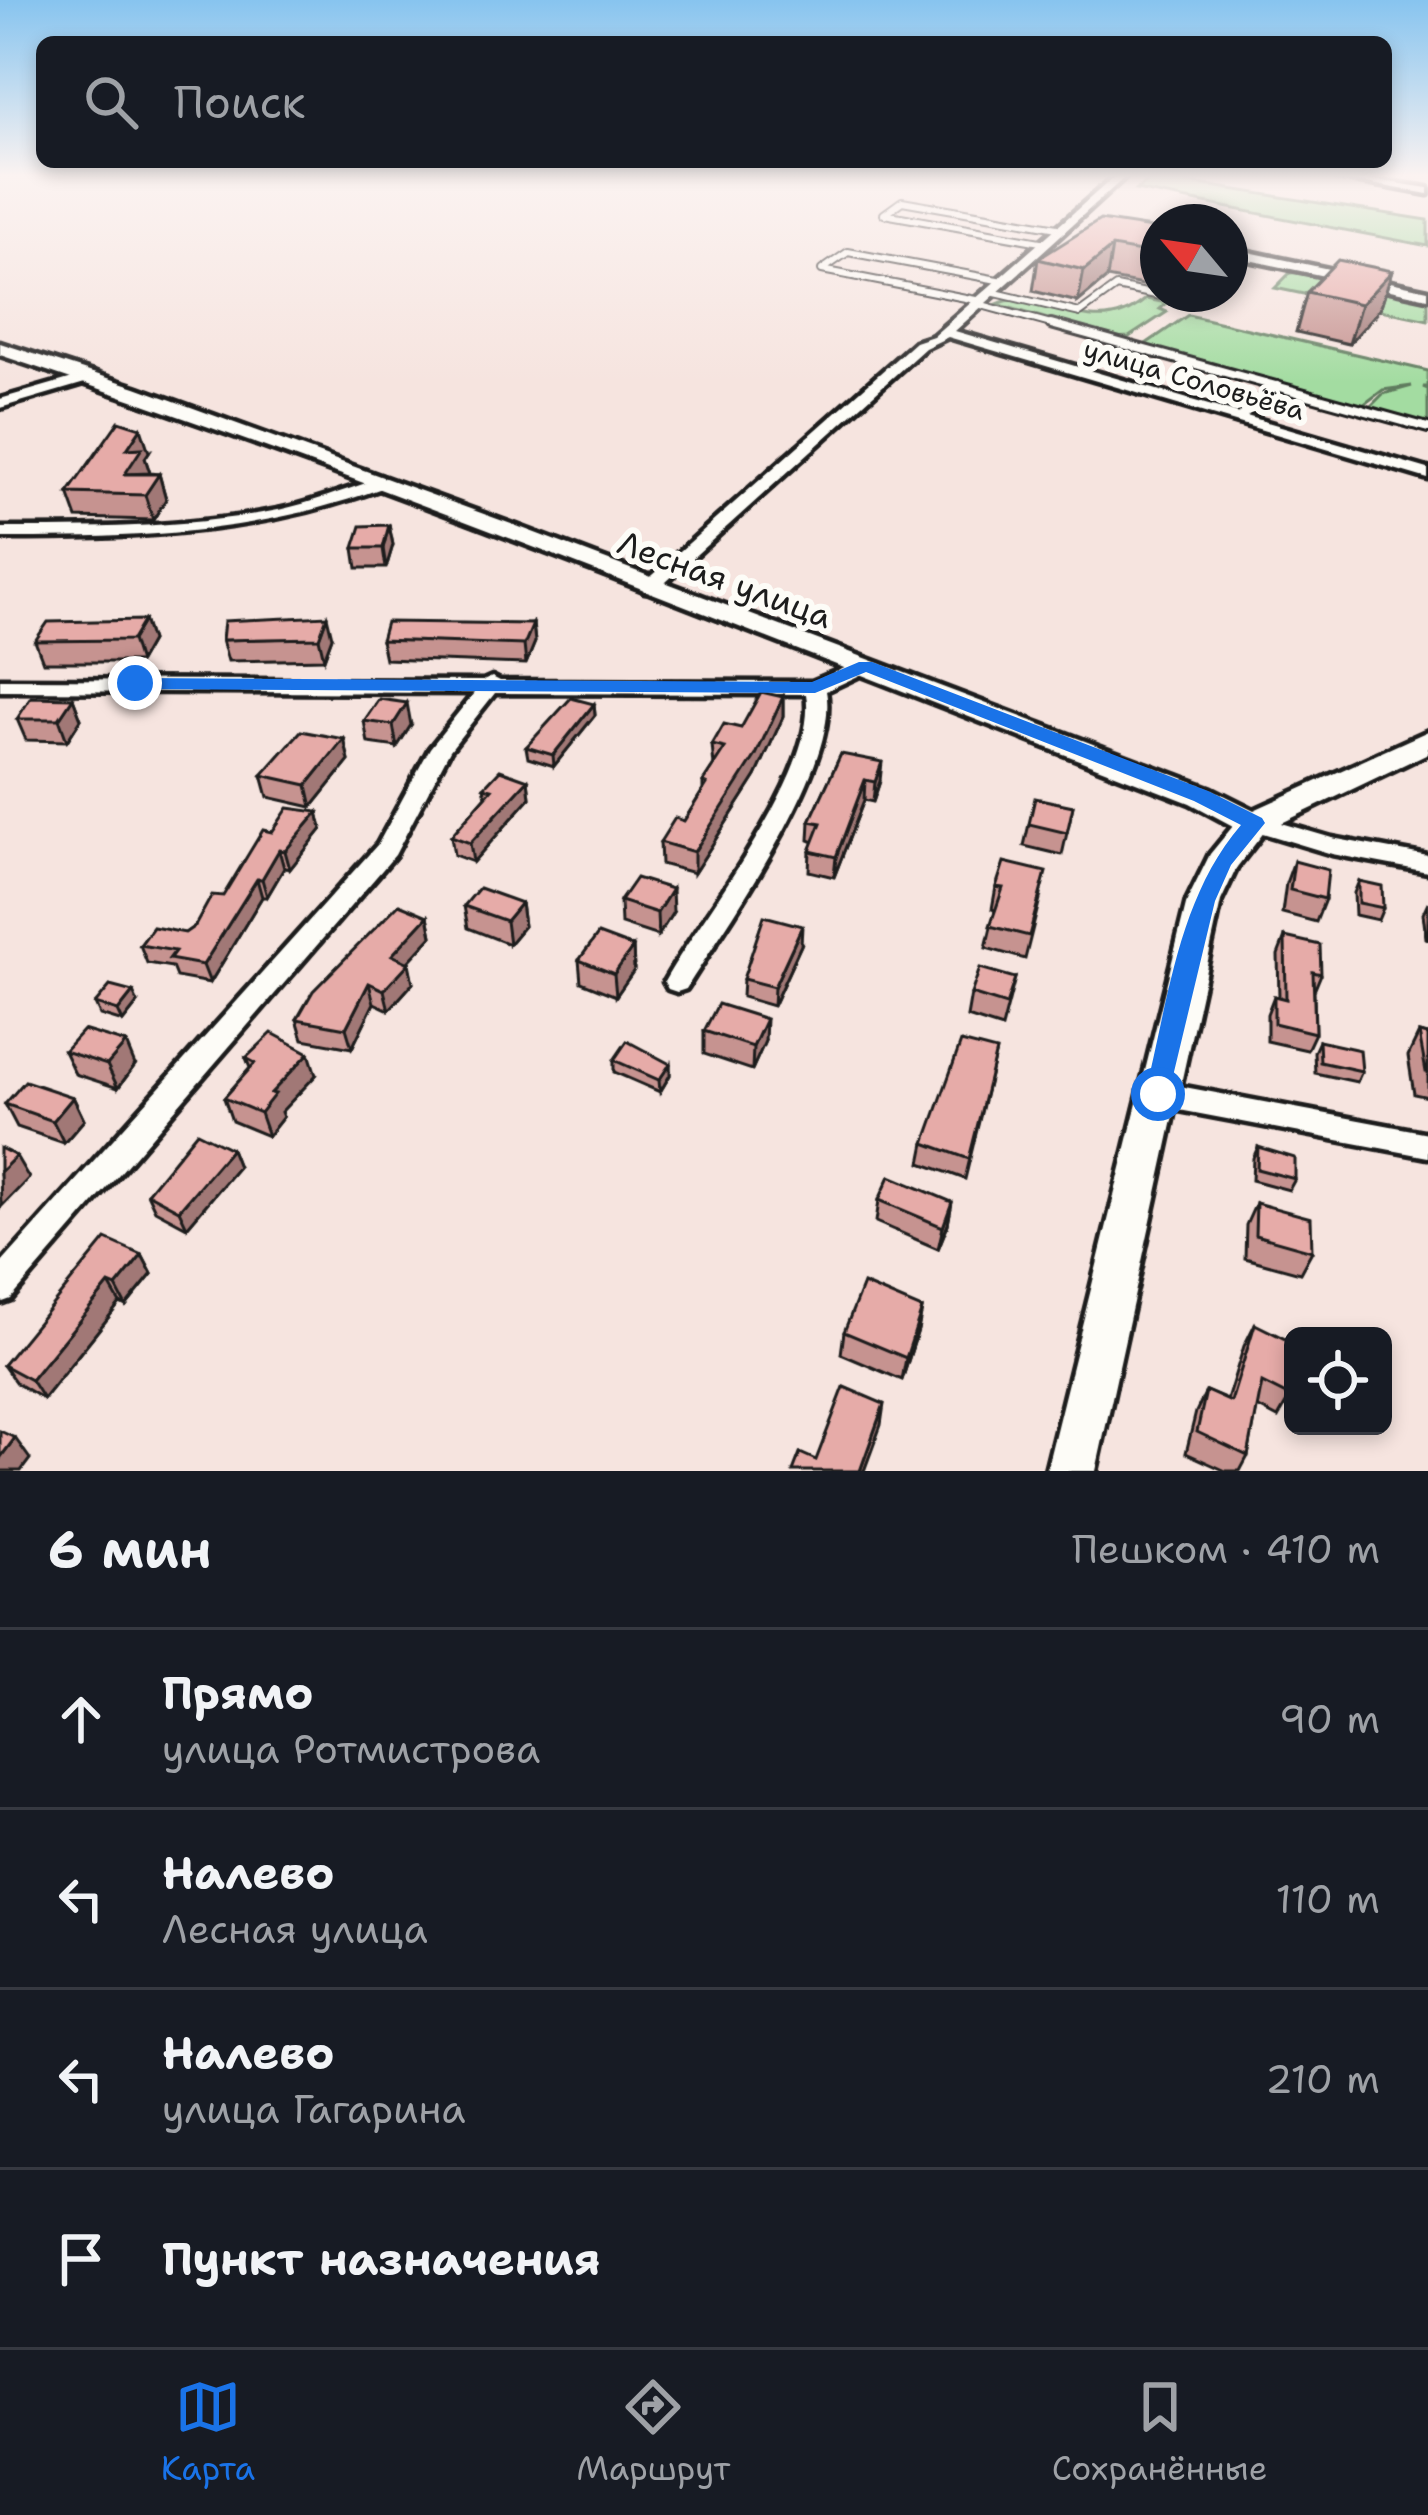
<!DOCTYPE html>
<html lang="ru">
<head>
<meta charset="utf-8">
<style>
	body { margin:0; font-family:"Shantell Sans",sans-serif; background:#20242c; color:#f1f3f6 }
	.controls { position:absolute; right:36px; bottom:36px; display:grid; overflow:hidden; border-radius:18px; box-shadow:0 6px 18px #0003 }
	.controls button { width:108px; height:108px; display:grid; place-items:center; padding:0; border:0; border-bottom:3px solid #363941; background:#171b24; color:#f1f3f6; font:60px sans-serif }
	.compass { position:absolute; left:1140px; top:204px; width:108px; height:108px; border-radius:50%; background:#171b24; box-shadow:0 6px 18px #0003; rotate:299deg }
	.stop { position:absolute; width:36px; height:36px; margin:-27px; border:9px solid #1a73e8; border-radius:50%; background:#fff }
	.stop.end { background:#1a73e8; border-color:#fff; box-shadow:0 3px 12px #0008 }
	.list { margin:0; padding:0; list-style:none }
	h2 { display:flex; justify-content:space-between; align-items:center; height:156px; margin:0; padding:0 48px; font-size:51px }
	h2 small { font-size:39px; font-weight:400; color:#9ea1a6 }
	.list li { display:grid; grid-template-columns:78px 1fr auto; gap:36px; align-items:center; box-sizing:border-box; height:180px; padding:0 48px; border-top:3px solid #363941 }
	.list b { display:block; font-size:45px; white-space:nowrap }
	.list p { margin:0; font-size:39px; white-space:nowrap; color:#9ea1a6 }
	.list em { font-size:39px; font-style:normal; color:#9ea1a6 }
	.icon { flex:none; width:66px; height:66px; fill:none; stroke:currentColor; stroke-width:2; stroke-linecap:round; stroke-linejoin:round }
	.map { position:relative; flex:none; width:1428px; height:1471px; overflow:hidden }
	.search { position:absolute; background:#171b24; box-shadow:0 6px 18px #0003; left:36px; right:36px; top:36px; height:132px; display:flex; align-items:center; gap:30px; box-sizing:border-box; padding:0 42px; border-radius:18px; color:#9ea1a6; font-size:45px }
	.sheet { height:876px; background:#171b24 }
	nav { display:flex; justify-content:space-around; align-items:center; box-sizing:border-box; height:168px; border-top:3px solid #363941; background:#171b24; font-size:33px; color:#9ea1a6 }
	nav a { display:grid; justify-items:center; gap:6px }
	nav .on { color:#1a73e8 }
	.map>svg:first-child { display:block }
</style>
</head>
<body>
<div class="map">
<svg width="1428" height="1471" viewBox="0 0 1428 1471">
	<rect width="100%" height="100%" fill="#f6e4df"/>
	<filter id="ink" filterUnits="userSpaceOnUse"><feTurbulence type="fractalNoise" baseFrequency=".00833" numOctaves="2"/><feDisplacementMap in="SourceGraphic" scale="24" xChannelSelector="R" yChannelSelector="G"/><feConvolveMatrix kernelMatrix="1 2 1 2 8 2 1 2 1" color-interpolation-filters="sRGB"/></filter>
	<g filter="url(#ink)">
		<!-- green -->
		<g fill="#a3dca1" stroke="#607c5e" stroke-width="3">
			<path d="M1154,177l274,43v26l-292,-56z"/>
			<path d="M1304,272l124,25v23l-153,-32 15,-15z"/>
			<path d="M1146,299l21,4 -7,6 7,3 -38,25 -16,1 -116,-34c47,-21 93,43 149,-5z"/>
			<path d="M1188,315l240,56v16h-5l5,2v34l-59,-15 14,-14 29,-8 -29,4 -20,15 -220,-59z"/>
		</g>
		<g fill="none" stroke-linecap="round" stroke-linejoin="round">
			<defs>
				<g id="lane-far1">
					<path d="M1046,243l-162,-29 18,-13 161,28"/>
					<path d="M991,292l89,21 36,-26 60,12"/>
					<path d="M981,301l-159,-31 26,-18 155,29"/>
					<path d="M978,304l84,23"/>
				</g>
				<g id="lane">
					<path d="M1051,324l377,104"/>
					<path d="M1239,418l38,-32"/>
				</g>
				<g id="street">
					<path d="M1114,177h11l-170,154 473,138v10l-480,-142 -23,11 -269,243h-12l-3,-4 3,-4 271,-241 18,-6z"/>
					<path d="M1334,177h22l72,11v6z"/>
					<path d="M1230,248l198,42v8l-198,-42z"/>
					<path d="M90,373l5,1v6l-95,28v-9z"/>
					<path d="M376,480l6,2v6c-128,47 -248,50 -382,50v-10c93,0 186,0 278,-18 34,-7 65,-20 98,-30z"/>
					<path d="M866,659l10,6 -3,4 -47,22c15,74 -99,232 -140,298l-9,3 -9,-3 -4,-7c38,-68 156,-212 142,-288l-311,-1 -45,57 -55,105 -384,444 -11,4v-38l378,-421 52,-96 44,-55 -474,-2v-12l483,2 9,-4 8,4 312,1z"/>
					<path d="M1254,815l78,23 96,18v16l-96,-18 -86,-26 -3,-5 3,-5z"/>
					<path d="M1158,1082l270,51v24l-270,-51 -10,-4 -4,-8 4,-8z"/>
				</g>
				<path id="secondary" d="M0,343l136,44 378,138 698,264 42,21 174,-79v22l-163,78 -28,36 -16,34 -125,570h-50l141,-570 23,-47 23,-28 -43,-23c-395,-152 -788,-315 -1190,-448z"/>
			</defs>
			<!-- lane-far1 casing -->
			<use href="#lane-far1" stroke="#1c1c1c" stroke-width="10"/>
			<!-- lane casing -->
			<use href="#lane" stroke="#1c1c1c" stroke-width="14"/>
			<!-- street casing -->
			<use href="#street" stroke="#1c1c1c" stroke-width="9"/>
			<!-- secondary casing -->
			<use href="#secondary" stroke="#1c1c1c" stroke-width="9"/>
			<!-- lane-far1 -->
			<use href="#lane-far1" stroke="#fdfcf7" stroke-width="6"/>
			<!-- lane -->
			<use href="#lane" stroke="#fdfcf7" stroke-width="8"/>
			<!-- street -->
			<use href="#street" fill="#fdfcf7" fill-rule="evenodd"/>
			<!-- secondary -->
			<use href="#secondary" fill="#fdfcf7" fill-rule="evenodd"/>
		</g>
		<!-- wall -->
		<g fill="#c69390" stroke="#1c1c1c" stroke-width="3">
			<path d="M1158,229v59l-51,-10 -29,24 -45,-11 5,-32z"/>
			<path d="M1392,271l-12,38 -31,35 -53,-12 11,-40z"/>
			<path d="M149,452l-4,6 5,15 9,1 7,25 -13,21 -76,-2 -9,-25z"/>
			<path d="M389,525l4,20 -7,23h-29l-3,-20z"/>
			<path d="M144,620l7,21 -12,21h-96l-8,-21z"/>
			<path d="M533,624l2,18 -9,22 -141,-5 -4,-19z"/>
			<path d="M332,637l-8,22 -96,2 -6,-21z"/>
			<path d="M783,697v20l-27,59 -62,97 -33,-9 -1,-22 24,-21 19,-31v-8l11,-16 -2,-21 29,-17z"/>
			<path d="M73,698l8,21 -14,22 -41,-1 -9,-21z"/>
			<path d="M594,704l1,11 -41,51 -26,-8 -2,-11z"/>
			<path d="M364,721l47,4 -14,22 -29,-4z"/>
			<path d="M344,739l5,22 -37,46 -44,-10 -6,-22z"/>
			<path d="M841,754l39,27 -7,21 -9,-2 -30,77 -25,-6 1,-20 4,-9 -5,-2 1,-19z"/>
			<path d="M528,780l2,18 -57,64 -19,-7 -3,-19 35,-40 -2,-9z"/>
			<path d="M1073,806l-11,49 -38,-9 5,-22z"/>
			<path d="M318,812l4,17 -32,40 -6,-1 -17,29h-5l-52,86 -34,-6 -4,-10 -25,-4 -7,-18 45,-12 10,-7 28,-30z"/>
			<path d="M1294,861l31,38 -9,23 -34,-9 4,-30z"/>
			<path d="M1359,881l24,27 -5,12 -23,-5 -1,-22z"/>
			<path d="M996,887l45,8 -16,64 -39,-11 9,-38 -3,-1z"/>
			<path d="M620,901l53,11 -15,24 -37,-12z"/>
			<path d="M1428,902v37l-2,-1 -3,-25z"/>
			<path d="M521,903l3,23 -15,18 -41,-16 -4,-22z"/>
			<path d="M428,916l4,20 -24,26 5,21 -24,27 -15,-7 -22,45 -49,-9 -6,-20z"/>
			<path d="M1285,937l36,37 -7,17 1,42 -8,17 -40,-9v-27l7,-18 5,1 -1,-42z"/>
			<path d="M801,945l-28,61 -31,-9 1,-18z"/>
			<path d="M633,947l1,23 -18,26 -35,-14 -2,-22z"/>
			<path d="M1015,978l-13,50 -35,-11 4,-23z"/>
			<path d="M138,1003l-15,19 -23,-7 -5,-11z"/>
			<path d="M704,1031l61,10 -13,29 -48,-16z"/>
			<path d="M1419,1033l9,2v62l-14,-3 -6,-38z"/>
			<path d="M1319,1041l43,30 -5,11 -42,-9 -1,-21z"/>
			<path d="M64,1051l71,14 -17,23 -43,-14z"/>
			<path d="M996,1051l-31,128 -44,-16 4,-20z"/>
			<path d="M246,1058l70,17 -35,37 2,5 -15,19 -36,-15 -8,-23 26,-30z"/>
			<path d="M614,1060l56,4v11l-10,17 -46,-20z"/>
			<path d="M73,1097l11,23 -20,23 -47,-16 -12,-23z"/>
			<path d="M1258,1147l37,32 -6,11 -37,-10 1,-22z"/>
			<path d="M231,1149l7,18 -51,60 -32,-17 -8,-17z"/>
			<path d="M879,1200l73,2 -4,22 -10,25 -62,-27z"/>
			<path d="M1256,1203l56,48 -12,22 -55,-15 1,-33z"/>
			<path d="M142,1255l10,19 -26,32 -6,-3 -77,96 -27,-16 -13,-18z"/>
			<path d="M922,1309l-4,21 -16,50 -61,-26 3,-22z"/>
			<path d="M1255,1324l35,73 -12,21 -21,-11 -9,49 -8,15h-14l-40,-18 10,-41 10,-21 21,9 17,-54z"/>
		</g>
		<!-- shaded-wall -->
		<g fill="#a17876" stroke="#1c1c1c" stroke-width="3">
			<path d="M1112,247l-5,31 -29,24 6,-32z"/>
			<path d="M1392,271l-12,38 -31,35 12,-40z"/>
			<path d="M141,428l8,24 -4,6 5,15 -25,1 2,-25z"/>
			<path d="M159,474l7,25 -13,21 -8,-25z"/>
			<path d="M389,525l4,20 -7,23 -3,-20z"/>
			<path d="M327,616l5,21 -8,22 -5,-21z"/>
			<path d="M144,620l7,21 -12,21 -7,-22z"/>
			<path d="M533,624l2,18 -9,22 -2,-19z"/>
			<path d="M783,697v20l-27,59 -62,97v-21z"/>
			<path d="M73,698l8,21 -14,22 -8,-22z"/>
			<path d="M407,703l4,22 -14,22 -4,-22z"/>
			<path d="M594,704l1,11 -41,51 -1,-11z"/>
			<path d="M344,739l5,22 -37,46 -5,-22z"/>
			<path d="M882,762l-2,19 -7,21 2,-20z"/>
			<path d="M528,780l2,18 -57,64 -3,-19z"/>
			<path d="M865,780l-1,20 -30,77 2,-20z"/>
			<path d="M318,812l4,17 -32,40 -5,-18z"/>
			<path d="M279,850l5,18 -17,29 -5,-18z"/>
			<path d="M257,879l5,18 -52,86 -7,-18z"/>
			<path d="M672,889l1,23 -15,24 -1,-23z"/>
			<path d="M521,903l3,23 -15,18 -3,-23z"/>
			<path d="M428,916l4,20 -36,39 -4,-20z"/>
			<path d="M802,926l-1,19 -28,61 1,-19z"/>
			<path d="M633,947l1,23 -18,26 -2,-22z"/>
			<path d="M409,963l4,20 -24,27 -5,-20z"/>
			<path d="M369,983l5,20 -22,45 -6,-20z"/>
			<path d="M133,992l5,11 -15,19 -5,-11z"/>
			<path d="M766,1019l-1,22 -13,29 1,-23z"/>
			<path d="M126,1043l9,22 -17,23 -11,-23z"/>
			<path d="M309,1053l7,22 -35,37 2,5 -15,19 -8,-23 11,-20z"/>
			<path d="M670,1064v11l-10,17 -1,-12z"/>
			<path d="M73,1097l11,23 -20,23 -11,-22z"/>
			<path d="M231,1149l7,18 -51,60 -8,-17z"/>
			<path d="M16,1156l13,22 -28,29 -1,-35z"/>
			<path d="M952,1202l-4,22 -10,25 5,-22z"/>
			<path d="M142,1255l10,19 -26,32 -10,-19z"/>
			<path d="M109,1284l11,19 -77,96 -12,-19z"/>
			<path d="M922,1309l-4,21 -16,50 4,-22z"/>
			<path d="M884,1404l-3,21 -17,46h-4z"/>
			<path d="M15,1438l15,21 -9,12h-21v-13z"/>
		</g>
		<!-- building -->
		<g fill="#e6aba8" stroke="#1c1c1c" stroke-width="3">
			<path d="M1100,220l58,9v26l-46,-8 -28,23 -46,-11z"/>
			<path d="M1338,260l54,11 -31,33 -54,-12z"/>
			<path d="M119,421l22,7 -14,21 15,-1 -17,26h34l-14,21 -77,-2z"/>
			<path d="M389,525l-6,23h-29l7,-22z"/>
			<path d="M327,616l-8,22 -97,2 2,-19z"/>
			<path d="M144,620l-12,20 -97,1 13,-19z"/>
			<path d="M386,622l147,2 -9,21 -143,-5z"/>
			<path d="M761,692l22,5 -27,58 -62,97 -34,-10 15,-24 9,3 23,-37 -4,-2 22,-34 -13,-3 12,-21 17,4z"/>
			<path d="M31,697l42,1 -14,21h-42z"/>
			<path d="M571,698l23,6 -41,51 -27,-8z"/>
			<path d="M379,699l28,4 -14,22 -29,-4z"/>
			<path d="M301,731l43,8 -37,46 -45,-10z"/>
			<path d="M841,754l41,8 -7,20 -10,-2 -29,77 -26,-6 11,-28 -11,-2z"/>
			<path d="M500,770l28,10 -58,63 -19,-7 41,-47 -8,-2z"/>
			<path d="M1035,798l38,8 -6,27 -38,-9z"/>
			<path d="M288,808l30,4 -33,39 -6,-1 -17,29h-5l-54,86 -34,-6 6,-8 -35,-6 13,-18 32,6 10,-7 17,-31 11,1 40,-66 9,2z"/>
			<path d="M1294,861l34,9 -3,29 -35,-9z"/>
			<path d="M1004,862l42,10 -17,64 -39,-10 13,-38 -7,-1z"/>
			<path d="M636,878l36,11 -15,24 -37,-12z"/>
			<path d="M1359,881l23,5 1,22 -24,-5z"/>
			<path d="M479,888l42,15 -15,18 -42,-15z"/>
			<path d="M399,904l29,12 -36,39 17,8 -25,27 -15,-7 -23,45 -49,-9 16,-28z"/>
			<path d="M764,916l38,10 -28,61 -31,-8z"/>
			<path d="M598,934l35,13 -19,27 -35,-14z"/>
			<path d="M1285,937l35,8 1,29 -8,-2 2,61 -41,-10v-27l12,3z"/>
			<path d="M980,968l35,10 -9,27 -35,-11z"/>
			<path d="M110,986l23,6 -15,19 -23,-7z"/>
			<path d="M718,1004l48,15 -13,28 -49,-16z"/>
			<path d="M83,1030l43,13 -19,22 -43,-14z"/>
			<path d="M272,1033l37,20 -38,40 4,1 -15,19 -36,-15 31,-35 -9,-5z"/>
			<path d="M1419,1033l9,2v37h-2z"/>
			<path d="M627,1041l43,23 -11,16 -45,-20z"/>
			<path d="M1319,1041l41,9 2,21 -42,-9z"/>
			<path d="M961,1042l35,9 -27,108 -44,-16z"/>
			<path d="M25,1081l48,16 -20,24 -48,-17z"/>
			<path d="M197,1132l34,17 -52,61 -32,-17z"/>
			<path d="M1258,1147l37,11v21l-38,-10z"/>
			<path d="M0,1148l16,8 -16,16z"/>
			<path d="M890,1176l62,26 -9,25 -64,-27z"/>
			<path d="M1256,1203l55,15 1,33 -57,-16z"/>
			<path d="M106,1239l36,16 -26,32 -7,-3 -78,96 -28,-15z"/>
			<path d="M863,1284l59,25 -16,49 -62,-26z"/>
			<path d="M1255,1324l38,19v43l-3,11 -28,-14 -14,73 -51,-24 9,-41 25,11z"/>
			<path d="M844,1387l40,17 -24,67h-67l7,-18 16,7z"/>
			<path d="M0,1431l15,7 -15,20z"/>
		</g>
	</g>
	<!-- sky -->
	<linearGradient id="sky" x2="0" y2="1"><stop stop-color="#87c4ef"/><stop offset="0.46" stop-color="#fbf3f1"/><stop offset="1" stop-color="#fbf3f1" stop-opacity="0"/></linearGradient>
	<rect width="1428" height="382" fill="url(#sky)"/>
	<!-- route -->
	<path fill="#1a73e8" d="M859,662h13l336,129 54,27 3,5 -34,42 -16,36 -48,200h-18l-4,-7c23,-92 33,-196 96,-269l-47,-24 -328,-129 -51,21 -680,-4 -9,-6 9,-5 677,4z"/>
	<g text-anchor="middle" stroke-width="12" stroke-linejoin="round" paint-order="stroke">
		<!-- far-street labels -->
		<g font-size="27" fill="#1c1c1c" stroke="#fdfcf7">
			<text transform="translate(1194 380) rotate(16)" y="9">улица Соловьёва</text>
		</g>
		<!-- street labels -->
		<g font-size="33" fill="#1c1c1c" stroke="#fdfcf7">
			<text transform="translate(725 579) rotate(20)" y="12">Лесная улица</text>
		</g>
	</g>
</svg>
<div class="controls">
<button><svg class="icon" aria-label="locate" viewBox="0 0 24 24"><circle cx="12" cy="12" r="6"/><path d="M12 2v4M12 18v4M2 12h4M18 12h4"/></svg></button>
</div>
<svg class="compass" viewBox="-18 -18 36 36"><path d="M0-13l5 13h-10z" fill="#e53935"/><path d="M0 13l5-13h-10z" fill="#9ea1a6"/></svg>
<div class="stop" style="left:1158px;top:1094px"></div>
<div class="stop end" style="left:135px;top:683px"></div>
<div class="search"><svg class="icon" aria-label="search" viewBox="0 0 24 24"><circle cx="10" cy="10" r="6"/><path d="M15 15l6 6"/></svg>Поиск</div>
</div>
<section class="sheet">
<h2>6 мин<small>Пешком · 410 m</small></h2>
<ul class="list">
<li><svg class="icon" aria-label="ahead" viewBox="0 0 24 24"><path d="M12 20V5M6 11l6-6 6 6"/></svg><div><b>Прямо</b><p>улица Ротмистрова</p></div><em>90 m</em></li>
<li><svg class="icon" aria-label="left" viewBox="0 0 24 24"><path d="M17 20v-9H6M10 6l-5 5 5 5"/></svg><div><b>Налево</b><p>Лесная улица</p></div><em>110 m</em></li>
<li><svg class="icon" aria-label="left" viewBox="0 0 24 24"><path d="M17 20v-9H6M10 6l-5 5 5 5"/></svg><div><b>Налево</b><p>улица Гагарина</p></div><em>210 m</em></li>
<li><svg class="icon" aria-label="arrive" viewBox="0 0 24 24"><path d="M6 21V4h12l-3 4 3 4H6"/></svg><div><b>Пункт назначения</b></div></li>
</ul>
</section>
<nav>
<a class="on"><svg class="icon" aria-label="map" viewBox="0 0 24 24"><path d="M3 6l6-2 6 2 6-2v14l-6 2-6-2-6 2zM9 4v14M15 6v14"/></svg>Карта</a>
<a><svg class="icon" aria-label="directions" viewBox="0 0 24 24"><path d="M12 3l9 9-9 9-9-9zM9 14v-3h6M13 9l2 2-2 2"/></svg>Маршрут</a>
<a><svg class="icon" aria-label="saved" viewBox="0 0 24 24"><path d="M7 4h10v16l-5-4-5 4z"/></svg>Сохранённые</a>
</nav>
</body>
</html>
